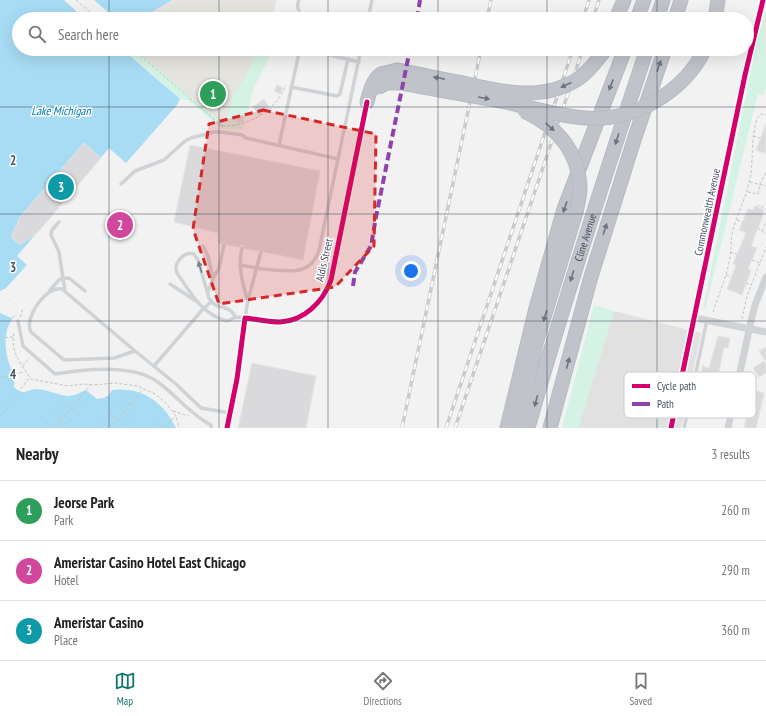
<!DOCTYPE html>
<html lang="en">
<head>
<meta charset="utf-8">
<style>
	body { margin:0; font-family:"PT Sans Narrow",sans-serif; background:#f2f2f2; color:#222 }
	.you { position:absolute; left:411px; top:271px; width:14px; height:14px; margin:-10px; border:3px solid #fff; border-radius:50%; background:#1a73e8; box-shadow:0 0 0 6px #1a73e833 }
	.badge { display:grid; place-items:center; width:26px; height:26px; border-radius:50%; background:#0f766e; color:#fff; font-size:13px; font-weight:700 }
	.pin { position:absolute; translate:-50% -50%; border:2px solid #fff; box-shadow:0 1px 4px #0006 }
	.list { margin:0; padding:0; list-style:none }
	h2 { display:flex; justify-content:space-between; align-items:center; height:52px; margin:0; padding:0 16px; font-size:17px }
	h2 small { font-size:13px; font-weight:400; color:#767676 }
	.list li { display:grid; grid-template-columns:26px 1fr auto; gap:12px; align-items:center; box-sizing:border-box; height:60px; padding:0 16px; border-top:1px solid #e0e0e0 }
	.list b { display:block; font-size:15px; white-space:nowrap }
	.list p { margin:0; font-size:13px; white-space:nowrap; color:#767676 }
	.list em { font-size:13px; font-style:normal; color:#767676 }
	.icon { flex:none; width:22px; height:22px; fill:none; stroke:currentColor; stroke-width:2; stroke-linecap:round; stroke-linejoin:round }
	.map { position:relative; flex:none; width:766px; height:428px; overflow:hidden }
	.search { position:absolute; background:#fff; box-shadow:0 4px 16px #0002; left:12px; right:12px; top:12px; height:44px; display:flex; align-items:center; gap:10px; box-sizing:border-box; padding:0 14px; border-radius:22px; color:#767676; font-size:15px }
	.sheet { height:232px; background:#fff }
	nav { display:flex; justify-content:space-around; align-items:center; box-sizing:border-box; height:56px; border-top:1px solid #e0e0e0; background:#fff; font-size:11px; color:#767676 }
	nav a { display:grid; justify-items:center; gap:2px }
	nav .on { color:#0f766e }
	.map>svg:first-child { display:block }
</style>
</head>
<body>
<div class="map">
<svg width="766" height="428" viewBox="0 0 766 428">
	<rect width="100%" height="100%" fill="#f3f2f2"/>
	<!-- education -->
	<path fill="#e1e1e2" d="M614,311l87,22 -20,95h-103z"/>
	<!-- green -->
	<g fill="#d5f3e4">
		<path d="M766,9v78l-2,8 -6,-1 -53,216 -2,-1 53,-264z"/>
		<path d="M123,49h150l-19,39 -12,42 -20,-1 -34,-29 -8,-1z"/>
		<path d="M594,305l20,6 -36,117h-16z"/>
	</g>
	<!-- sand -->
	<g fill="#e6e4de">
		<path d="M172,0h105l-6,19h-131z"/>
		<path d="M145,49h113l-12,27 -13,20 -6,22 2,4 -5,3 -80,-68 2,-4z"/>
	</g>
	<!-- water -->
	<g fill="#a7dcf4">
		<path d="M0,0h172l-32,19h-121v30h103l58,50 -3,6 -51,58 -17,-15 -92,108 10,9 -21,23 -6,3z"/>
		<path d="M0,293l17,13 1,7c-16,12 -14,37 -8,53 1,4 4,8 4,12 1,3 0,6 0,9 10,10 13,2 23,2 11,1 21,6 31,7 7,0 13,-4 18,-6l11,9c7,-1 12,-2 15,-9 29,-4 52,12 64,38h-176z"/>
	</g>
	<!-- pier -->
	<g fill="#f3f2f2">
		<path d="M64,0h30l15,13 17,5 -42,1 -4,-1 -4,-7z"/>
		<path d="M0,293l17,13 1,7 -7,5 -11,-5z"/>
	</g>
	<!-- building -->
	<g fill="#dadadd" stroke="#e4e4e5">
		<path d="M277,85l6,3 -3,6 -6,-3z"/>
		<path d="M264,99l5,8 -10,8 -6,-8z"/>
		<path d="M242,114l2,7 -7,2 -1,-7z"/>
		<path d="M766,124v30l-10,-4z"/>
		<path d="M84,143l17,15 -63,74 -17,12h-2l-7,-6v-3l8,-18z"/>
		<path d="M190,145l130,26 -17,89 -39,-8 -3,-3 -3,2 -13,-2 -2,-4h-2l-2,2 -12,-2 -3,-3 -3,2 -3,-1v-10l-44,-11z"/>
		<path d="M755,206l9,4 -2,5h1l-12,31 6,2 -9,21 3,1 -9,25 -15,-6 9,-24 -3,-1 13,-31 -7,-3 9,-21 5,1z"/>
		<path d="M718,336l12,2 -2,10 -4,-1 -6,29 -17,-3 2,-8 2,2 4,1z"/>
		<path d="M766,347v15l-7,-11z"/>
		<path d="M764,361l2,4v8l-7,4 -6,-9z"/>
		<path d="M252,363l64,13 -10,52h-68z"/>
		<path d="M752,390l12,3 -8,35h-12z"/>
	</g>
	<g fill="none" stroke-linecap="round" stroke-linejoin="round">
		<defs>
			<g id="motorway">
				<path d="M616,19l8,-19"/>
				<path d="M637,19l7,-19"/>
				<path d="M657,19l6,-19"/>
				<path d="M675,19l6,-19"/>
				<path d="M715,19l3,-19"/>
				<path d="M367,102c3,-11 5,-21 14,-28"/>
				<path d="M507,428l29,-120 28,-99 61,-160"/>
				<path d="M517,428l20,-88 39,-128"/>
				<path id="s1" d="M528,428c36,-128 77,-253 119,-379"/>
				<path d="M550,428l40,-148 45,-143 30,-88"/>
			</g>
		</defs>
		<!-- motorway casing -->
		<use href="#motorway" stroke="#b6bac2" stroke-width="15"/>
		<!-- path -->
		<g stroke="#bcc8c6" stroke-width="1" stroke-dasharray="3 2" stroke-linecap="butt">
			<path d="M76,0l22,19"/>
			<path d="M305,19l3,-6"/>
			<path d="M133,49l90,78"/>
			<path d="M222,126c27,1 54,-16 64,-41"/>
			<path d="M753,136l7,2"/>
			<path d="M750,182l16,4"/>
			<path d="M748,192l10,2 2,-10 6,-12"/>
			<path d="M757,207l2,-2 7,4"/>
			<path d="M737,220l6,2"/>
			<path d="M758,228l8,6"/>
			<path d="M762,231l4,-9"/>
			<path d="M730,252l7,2"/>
			<path d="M752,260l8,3"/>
			<path d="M726,275l5,2"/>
			<path d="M746,283l5,2"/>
			<path d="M713,312c5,-16 13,-33 16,-50 3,-11 1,-22 4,-33 6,-19 15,-36 18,-56 2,-12 0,-53 10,-59l5,1"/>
			<path d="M20,317l3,-9"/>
			<path d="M742,319l5,-23 19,-49"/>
			<path d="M14,333c-4,19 7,31 17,46l37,7 16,-2 9,1 22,-2 23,3 17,8 10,8 11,14 3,12"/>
			<path d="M0,338l13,-1"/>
			<path d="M23,366l5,-7"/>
			<path d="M0,378l20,-5 4,-2"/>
			<path d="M0,387l1,1"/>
			<path d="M79,399l8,7"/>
			<path d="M124,399l6,5"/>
			<path d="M61,403l9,7"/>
			<path d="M131,403l8,7"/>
			<path d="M116,404l16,14"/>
			<path d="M71,407l9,7"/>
			<path d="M50,409l12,10"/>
			<path d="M173,411l16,5"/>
			<path d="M109,413l16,14"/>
			<path d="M66,416l7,6"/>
			<path d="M0,417l29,-39"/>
			<path d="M42,418l11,10"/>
			<path d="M102,421l7,7"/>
			<path d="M156,422l7,6"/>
			<path d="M59,424l4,4"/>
			<path d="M54,428l37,-44"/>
			<path d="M110,428l33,-39"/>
			<path d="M165,428l10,-12"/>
		</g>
		<!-- service -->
		<g stroke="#d0d3d6" stroke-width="3.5">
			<path d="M299,0c-2,4 -2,7 0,11"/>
			<path d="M368,19l4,-19"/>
			<path d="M291,87l46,9 3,-2 8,-35"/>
			<path d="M279,145l20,-92 5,-4 55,13"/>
			<path d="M121,184l14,-13 29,-11 21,-19 6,-3 23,-6h8l20,3 4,3 92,21"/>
			<path d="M59,222l-7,8 -1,5 8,17 6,39"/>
			<path d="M203,246l5,10 5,22"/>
			<path d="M242,248c-4,19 0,33 5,51"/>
			<path d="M240,265c11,2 22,4 34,5 20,2 38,3 45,-20l42,-201"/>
			<path d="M170,284l26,17"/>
			<path d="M50,290l10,-11 9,-1 16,13"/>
			<path d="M208,292l5,-14 6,-10 5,-23"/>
			<path d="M236,317c-2,-2 -3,-4 -5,-6 -7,-6 -15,-1 -22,-13l-11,-38 -4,-6c-10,-3 -21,9 -17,19 14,20 24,41 50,48l9,-4 9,1 3,-18 13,-48"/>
			<path d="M18,321l5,25 32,28c30,-5 79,-11 104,9 18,13 32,32 52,42v3"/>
			<path d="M135,351l-73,-62c-15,-4 -39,29 -31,43l33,28 50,-2 21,-7 41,33 25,24 29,5"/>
			<path d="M154,366l49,-57 8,-7"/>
			<path d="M684,428l23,-108"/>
		</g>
		<!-- minor -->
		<g stroke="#d0d3d6" stroke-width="7">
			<path d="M695,318l71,14"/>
			<path d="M227,428l10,-49 8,-61c11,1 23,4 35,4 24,-1 43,-20 51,-42l36,-178"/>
			<path d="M671,428l74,-353 18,-75"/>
			<path d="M728,428l23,-107 4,-16 11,-28"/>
		</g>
		<!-- motorway -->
		<use href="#motorway" stroke="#c0c4ca" stroke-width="13"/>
		<defs>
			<g id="rail">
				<path d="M487,19l4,-19"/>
				<path d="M583,19l6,-19"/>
				<path d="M593,19l6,-19"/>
				<path d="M402,428l79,-379"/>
				<path d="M446,428l127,-379"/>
				<path d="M455,428l128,-379"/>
			</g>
		</defs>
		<!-- rail casing -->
		<use href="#rail" stroke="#c9cbcd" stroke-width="3.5"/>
		<!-- rail -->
		<use href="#rail" stroke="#fff" stroke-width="2" stroke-dasharray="6" stroke-linecap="butt"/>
		<defs>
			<g id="motorway-bridge">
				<path d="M381,74l16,-4c22,4 44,9 66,13 38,9 79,19 115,-4 11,-7 19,-19 27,-29"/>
				<path d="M378,88l8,-5h15c34,7 69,12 104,19 27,6 54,14 80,16 49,4 99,-26 120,-69"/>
				<path d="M524,111c32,15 54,39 56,76 0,8 -2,17 -4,25"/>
			</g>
		</defs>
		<!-- motorway-bridge casing -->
		<use href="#motorway-bridge" stroke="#b6bac2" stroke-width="15" stroke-linecap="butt"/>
		<!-- motorway-bridge -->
		<use href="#motorway-bridge" stroke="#c0c4ca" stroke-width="13"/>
		<!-- quiet -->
		<g stroke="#8e44ad" stroke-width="4" stroke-dasharray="8 4" stroke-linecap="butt">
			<path d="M417,19l3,-19"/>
			<path d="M353,286l2,-14 16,-26 5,-29 34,-168"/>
		</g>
		<defs>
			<g id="cycleway">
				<path d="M227,428l10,-49 8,-61c11,1 23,4 35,4 24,-1 43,-20 51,-42l36,-178"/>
				<path d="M671,428l74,-353 18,-75"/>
			</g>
		</defs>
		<!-- cycleway casing -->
		<use href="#cycleway" stroke="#fff" stroke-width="8"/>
		<!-- cycleway -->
		<use href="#cycleway" stroke="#d6006c" stroke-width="5"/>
	</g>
	<!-- one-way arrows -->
	<defs><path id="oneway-solid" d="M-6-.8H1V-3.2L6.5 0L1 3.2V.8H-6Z"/></defs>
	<g fill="#6b7480">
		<use href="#oneway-solid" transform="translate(659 66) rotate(-71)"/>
		<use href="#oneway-solid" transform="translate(439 78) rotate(-169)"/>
		<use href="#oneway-solid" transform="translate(566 85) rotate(155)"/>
		<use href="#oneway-solid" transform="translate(611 85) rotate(111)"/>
		<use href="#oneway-solid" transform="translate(484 98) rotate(10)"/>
		<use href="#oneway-solid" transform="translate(550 127) rotate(42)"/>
		<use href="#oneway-solid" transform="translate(617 139) rotate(108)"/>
		<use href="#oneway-solid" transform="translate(565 207) rotate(109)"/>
		<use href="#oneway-solid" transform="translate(605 229) rotate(-72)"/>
		<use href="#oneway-solid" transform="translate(572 276) rotate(107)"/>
		<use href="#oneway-solid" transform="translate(545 316) rotate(107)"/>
		<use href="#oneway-solid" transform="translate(568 363) rotate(-75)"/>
		<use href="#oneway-solid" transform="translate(536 401) rotate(105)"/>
	</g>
	<use fill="#777f8a" href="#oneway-solid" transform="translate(200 267) rotate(-106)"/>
	<!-- marked area -->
	<path fill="#d62828" fill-opacity="0.2" stroke="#d62828" stroke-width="3" stroke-dasharray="8 5" stroke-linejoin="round" d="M263,110l113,24 -2,112 -39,41 -116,17 -26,-75 16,-105z"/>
	<!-- grid -->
	<path fill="none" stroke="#475261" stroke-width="1" stroke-opacity="0.55" d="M109,0v19M219,0v19M328,0v19M438,0v19M547,0v19M657,0v19M109,49v379M219,49v379M328,49v379M438,49v379M547,49v379M657,49v379M0,107h766M0,214h766M0,321h766"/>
	<g text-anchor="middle" stroke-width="3" stroke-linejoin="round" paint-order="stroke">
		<!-- street labels -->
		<g font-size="11" fill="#475261" stroke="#fff">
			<text transform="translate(707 212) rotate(-78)" y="4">Commonwealth Avenue</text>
			<text dy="4" stroke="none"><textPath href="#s1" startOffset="199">Cline Avenue</textPath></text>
			<text transform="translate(324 260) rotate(-77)" y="4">Aldis Street</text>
		</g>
		<!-- water labels -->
		<g font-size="12" font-style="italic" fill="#017bb2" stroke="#fff">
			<text x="61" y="115">Lake Michigan</text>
		</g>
	</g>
	<!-- legend -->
	<rect x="624" y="372" width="132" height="46" rx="6" fill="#fff" stroke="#c8cbd0" stroke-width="1"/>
	<rect x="632" y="384" width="18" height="4" fill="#d6006c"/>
	<rect x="632" y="402" width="18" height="4" fill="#8e44ad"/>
	<g font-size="11" fill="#475261">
		<text x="657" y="390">Cycle path</text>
		<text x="657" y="408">Path</text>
	</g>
	<g font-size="13" text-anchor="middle" font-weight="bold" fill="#475261" stroke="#fff" stroke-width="3" stroke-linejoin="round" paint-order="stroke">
		<text x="13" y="165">2</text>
		<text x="13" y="272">3</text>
		<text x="13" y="379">4</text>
	</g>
</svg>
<div class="you"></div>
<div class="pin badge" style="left:213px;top:94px;background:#2e9e5b">1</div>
<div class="pin badge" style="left:120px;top:225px;background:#d1479c">2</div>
<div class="pin badge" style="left:61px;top:187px;background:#0f9aa8">3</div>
<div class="search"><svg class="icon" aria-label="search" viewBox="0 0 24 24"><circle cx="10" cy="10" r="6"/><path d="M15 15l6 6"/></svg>Search here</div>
</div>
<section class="sheet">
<h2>Nearby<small>3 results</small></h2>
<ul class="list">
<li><span class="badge" style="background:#2e9e5b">1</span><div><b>Jeorse Park</b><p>Park</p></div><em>260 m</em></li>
<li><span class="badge" style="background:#d1479c">2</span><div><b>Ameristar Casino Hotel East Chicago</b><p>Hotel</p></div><em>290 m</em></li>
<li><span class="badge" style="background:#0f9aa8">3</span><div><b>Ameristar Casino</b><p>Place</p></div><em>360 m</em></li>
</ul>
</section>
<nav>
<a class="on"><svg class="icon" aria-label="map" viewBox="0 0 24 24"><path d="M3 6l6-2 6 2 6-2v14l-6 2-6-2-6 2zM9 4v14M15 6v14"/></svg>Map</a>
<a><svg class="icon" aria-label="directions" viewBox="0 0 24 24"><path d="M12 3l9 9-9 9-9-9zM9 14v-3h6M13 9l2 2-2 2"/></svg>Directions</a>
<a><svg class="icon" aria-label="saved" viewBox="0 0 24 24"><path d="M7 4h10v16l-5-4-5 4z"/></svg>Saved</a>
</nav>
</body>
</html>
